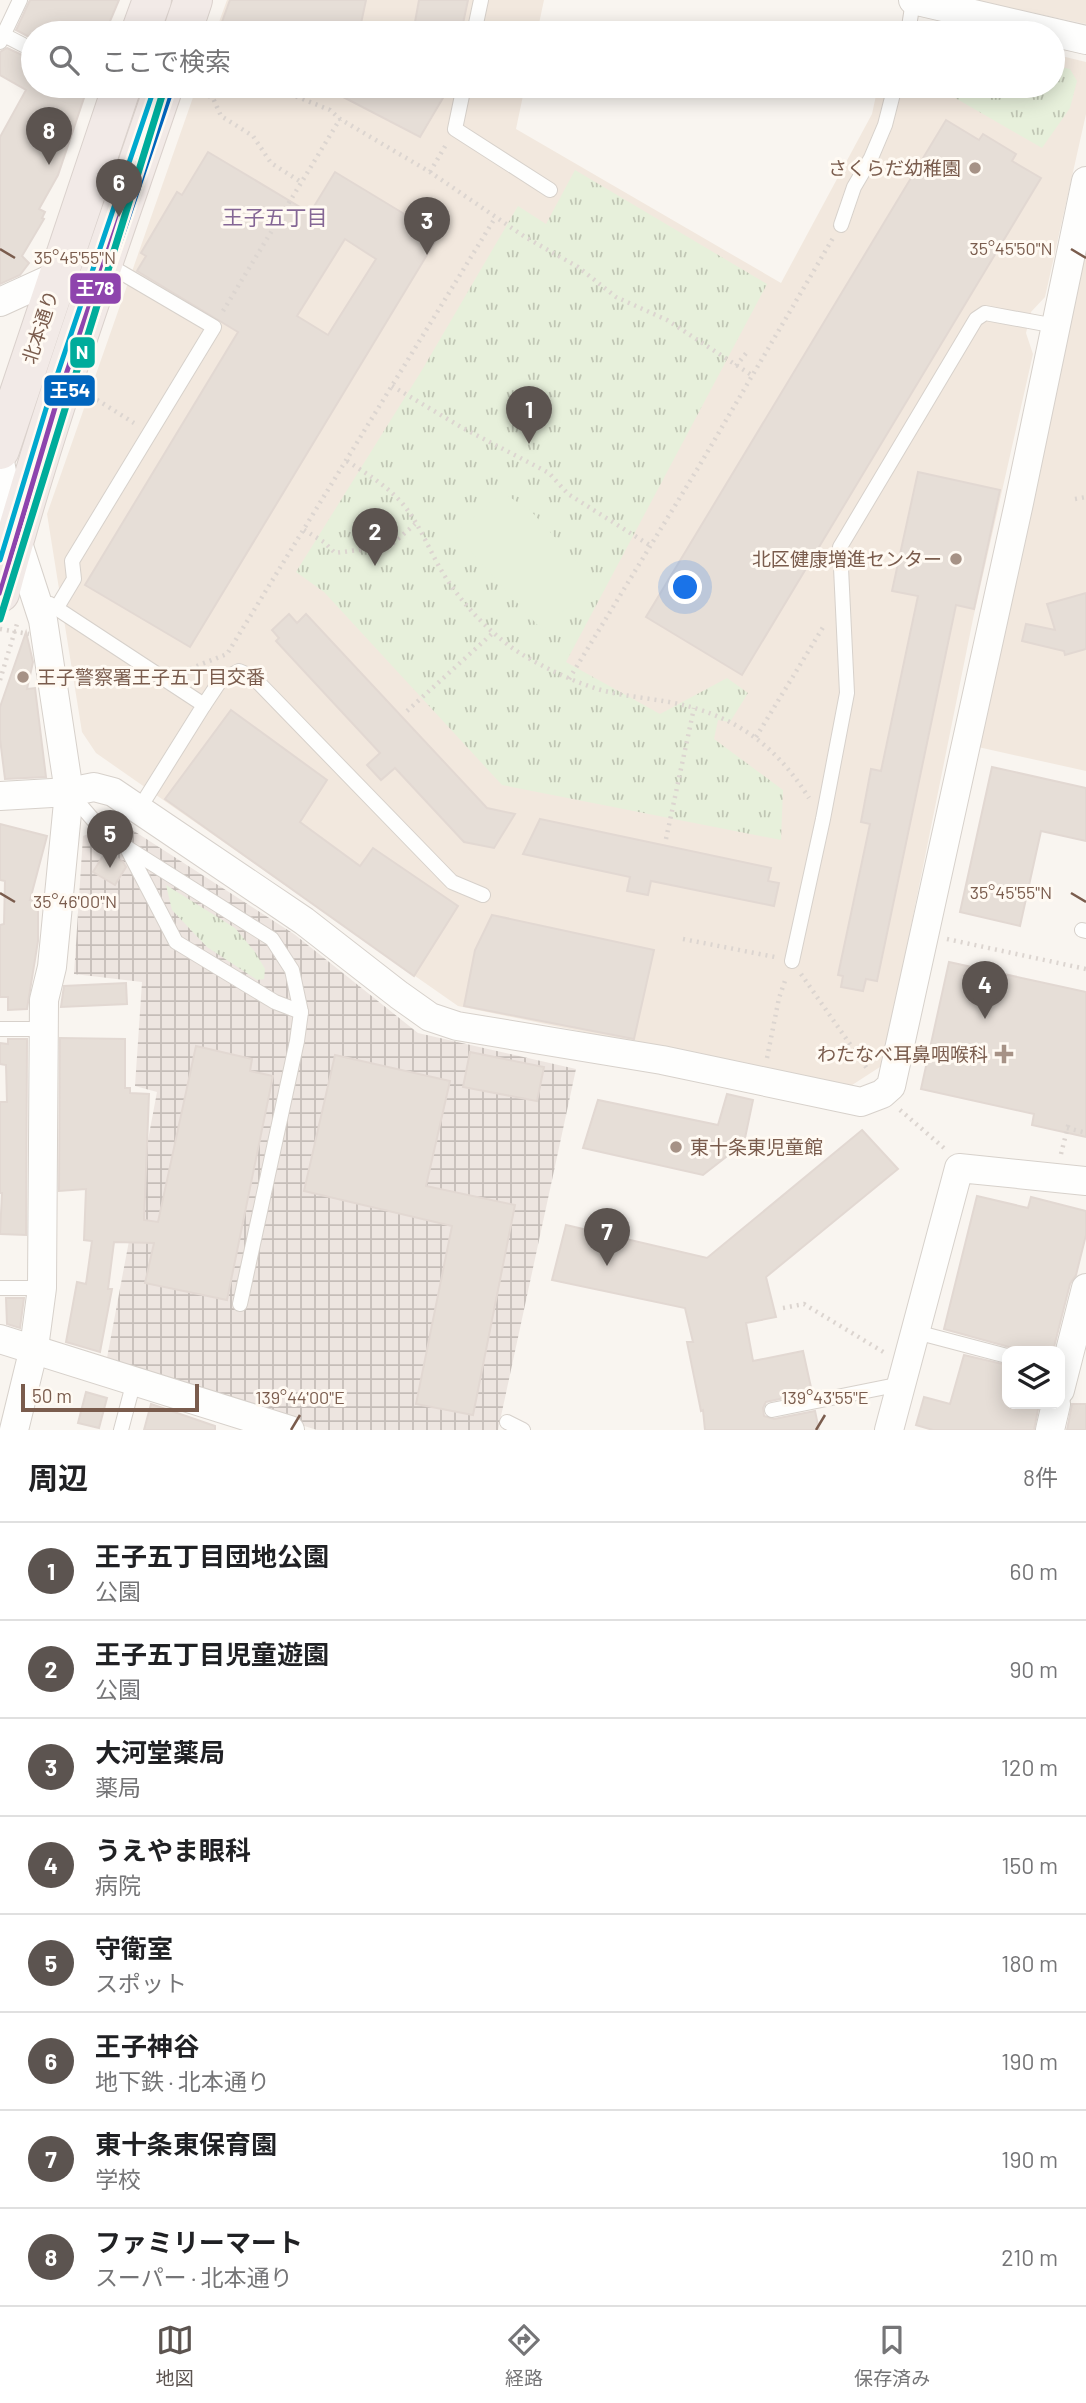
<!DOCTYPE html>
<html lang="ja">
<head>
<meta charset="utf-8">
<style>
	body { margin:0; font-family:Barlow,"Noto Sans JP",sans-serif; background:#f6f6f6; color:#202124 }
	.controls { position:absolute; right:21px; bottom:21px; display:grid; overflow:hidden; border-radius:14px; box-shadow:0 4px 18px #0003 }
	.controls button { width:63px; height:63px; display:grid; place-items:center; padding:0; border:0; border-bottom:2px solid #e0e0e0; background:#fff; color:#202124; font:35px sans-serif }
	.scale { position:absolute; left:21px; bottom:18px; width:178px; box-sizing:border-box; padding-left:7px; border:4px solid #7a5c4d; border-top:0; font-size:19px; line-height:24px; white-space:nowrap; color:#7a5c4d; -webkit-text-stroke:5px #fffaf3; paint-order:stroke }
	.you { position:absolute; left:686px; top:588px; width:24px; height:24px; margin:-18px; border:5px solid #fff; border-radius:50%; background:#1a73e8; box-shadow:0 0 0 10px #1a73e833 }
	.badge { display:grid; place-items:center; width:46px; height:46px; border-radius:50%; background:#5c5450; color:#fff; font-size:23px; font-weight:700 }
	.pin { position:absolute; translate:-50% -58px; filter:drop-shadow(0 2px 4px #0008) }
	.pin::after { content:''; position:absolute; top:37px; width:24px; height:21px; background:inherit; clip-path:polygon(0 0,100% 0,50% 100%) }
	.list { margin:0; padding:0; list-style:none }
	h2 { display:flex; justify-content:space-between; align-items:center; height:91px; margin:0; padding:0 28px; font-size:30px }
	h2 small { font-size:23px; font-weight:400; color:#757577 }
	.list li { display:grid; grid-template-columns:46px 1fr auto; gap:21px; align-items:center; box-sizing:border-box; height:98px; padding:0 28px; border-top:2px solid #e0e0e0 }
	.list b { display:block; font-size:26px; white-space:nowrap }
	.list p { margin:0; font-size:23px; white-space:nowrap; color:#757577 }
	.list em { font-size:23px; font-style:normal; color:#757577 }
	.icon { flex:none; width:38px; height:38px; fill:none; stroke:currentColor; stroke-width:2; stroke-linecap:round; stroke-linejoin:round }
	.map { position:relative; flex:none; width:1086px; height:1430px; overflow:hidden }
	.search { position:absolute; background:#fff; box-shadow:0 4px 18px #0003; left:21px; right:21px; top:21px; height:77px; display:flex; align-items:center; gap:18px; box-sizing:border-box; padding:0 24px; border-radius:38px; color:#757577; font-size:26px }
	.sheet { height:875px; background:#fff }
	nav { display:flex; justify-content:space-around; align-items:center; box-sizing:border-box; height:98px; border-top:2px solid #e0e0e0; background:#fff; font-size:19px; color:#757577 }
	nav a { display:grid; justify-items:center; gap:4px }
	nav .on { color:#5c5450 }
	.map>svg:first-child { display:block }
</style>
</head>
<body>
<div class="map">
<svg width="1086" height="1430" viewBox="0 0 1086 1430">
	<defs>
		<pattern id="industrial-grid" width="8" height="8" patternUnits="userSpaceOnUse" patternTransform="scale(1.75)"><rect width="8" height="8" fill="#ede5e0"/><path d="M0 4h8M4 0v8" fill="none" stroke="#c5bdb8"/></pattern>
		<pattern id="grass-tufts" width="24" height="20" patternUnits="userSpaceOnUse" patternTransform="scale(1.75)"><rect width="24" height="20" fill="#e7f0db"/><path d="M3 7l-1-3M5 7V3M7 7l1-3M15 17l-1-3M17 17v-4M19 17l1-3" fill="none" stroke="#c0c6b4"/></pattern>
	</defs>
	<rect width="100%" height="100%" fill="#f9f5f0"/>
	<!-- residential -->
	<g fill="#f2e8de">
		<path d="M227,0h317l-7,33h-322z"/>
		<path d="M972,0h114v24z"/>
		<path d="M1053,54l33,8v52l-41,183 -14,15 -5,21 7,21 -60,265 -90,446 -34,22 -391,-81 -362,-253 -14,-21 -35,-218 150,-428h328l-9,43 265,154 91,-169 6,-28h175z"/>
		<path d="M1086,242v529l-108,-24z"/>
	</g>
	<!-- industrial -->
	<path fill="url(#industrial-grid)" d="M120,822l174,112 124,99 158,36 -78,361h-181l-211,-67 51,-271 -22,-6 7,-104 -68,-8 9,-138z"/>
	<!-- grass -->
	<g fill="url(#grass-tufts)">
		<path d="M1053,65l17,4 7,12 -7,27 -28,40 -92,-53 5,-9h98z"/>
		<path d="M575,170l192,114 -201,378 94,52 67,-36 21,15 -18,29 -12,-2 -4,19 69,51 -2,50 -279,-55 -178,-193 -28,-20 126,-202 96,-164 28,18z"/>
		<path d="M166,885l69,43 20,24 10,17 -1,10 -7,1 -50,-33 -35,-37z"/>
	</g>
	<!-- pitch -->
	<path fill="#e7f0db" d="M502,492l29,19 64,71 -53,48 -87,-96z"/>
	<!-- building -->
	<g fill="#e6ded7" stroke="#e2d8d2" stroke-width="2" fill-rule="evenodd">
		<path d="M30,0h89l-14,33h-72v6l-17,-9z"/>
		<path d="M230,0h136l-7,33h-141z"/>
		<path d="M419,0h49l-7,33h-48z"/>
		<path d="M7,48l26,12v26h55l-30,89 -19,34 6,3 -3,6 2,1 -22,37 7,7 -9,12 -20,9v-147l26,-47 -26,-15v-23z"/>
		<path d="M322,86h128l-30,51z"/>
		<path d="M946,120l33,20 4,-6 33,20 -4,7 29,17 -299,497 -96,-58z"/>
		<path d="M208,152l102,61 25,-41 104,63 -249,412 -105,-62 153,-253 -101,-61 9,-15 -5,-3 36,-61 5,3zM345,239l31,20 -48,76 -31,-19z"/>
		<path d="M918,472l82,18 -26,119 -18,-4 -79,376 -11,-2 -3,12 -22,-4 2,-11 -5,-1 32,-151 -9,-2 10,-53 10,2 37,-175 -26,-5z"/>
		<path d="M1086,593v56l-21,6 -1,-4 -42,-10 4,-17 29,6 -8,-26z"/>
		<path d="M289,614l8,9 9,-9 181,194 28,6 -21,34 -30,-6 -69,-74 -14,12 -14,-15 13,-12 -104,-112 3,-3 -7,-8z"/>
		<path d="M26,632l7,30 -6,27 8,-1 11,89 -41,2 -5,-40v-32z"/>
		<path d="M231,710l96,70 -27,42 60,44 13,-18 85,58 -44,70 -249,-177z"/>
		<path d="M992,767l94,21v53l-45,-10 -21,95 -60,-14z"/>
		<path d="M540,819l231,49 -3,13 11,2 -5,23 -123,-25 -3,14 -21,-4 3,-14 -107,-23z"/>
		<path d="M0,824l47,12 -17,64h8v41l-11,68 -19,1v-13h-8v-72l4,-1 1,-43 -5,-1z"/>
		<path d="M106,851l17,11 3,5 -11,18 -22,-13z"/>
		<path d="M492,915l162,35 -20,89 -170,-33 11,-56z"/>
		<path d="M949,962l137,30v145l-54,-12 2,-11 -113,-25z"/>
		<path d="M126,983l1,21 -66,3 3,-21z"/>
		<path d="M60,1038l65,1v49h5v5l19,1 -5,126 14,2 38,-176 56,13 -2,12 23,5 -46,224 -82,-17 9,-40 -40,-1 -6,47h4l-12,63 -34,-10 11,-60 9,2 6,-43 -8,-1 2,-51 -27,2z"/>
		<path d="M8,1039h19l-1,196 -26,-1 2,-41h-2v-91h7l-1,-37 -6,-1v-21l8,1z"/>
		<path d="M470,1052l74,15 -7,34 -74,-14z"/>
		<path d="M335,1055l115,26 -24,105 89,19 -42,210 -57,-11 36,-178 -148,-35z"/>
		<path d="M727,1094l26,6 -9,43 -41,32 -120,-27 15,-48 120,25z"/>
		<path d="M862,1130l36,39 -132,108 10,40 -30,6 7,38 50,-10 9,41 -46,10 -3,6 1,8 10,3 41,-8 4,19h-114l-2,-20 -2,1 -14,-69h6l-8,-34 -133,-28 14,-55 141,33z"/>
		<path d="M977,1196l51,12 3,-11 55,14v24l-10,40 -6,9 -17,67h-36l-8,-4 -65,-18z"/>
		<path d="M6,1298h18l-4,30 -13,-4z"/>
		<path d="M964,1355l43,10v39h32l-5,26h-101l-17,-5 8,-28 26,7z"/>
		<path d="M86,1392l21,6 -8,30 -21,-5z"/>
		<path d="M151,1404l64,22v4h-71z"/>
		<path d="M1072,1404h14v26h-19z"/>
	</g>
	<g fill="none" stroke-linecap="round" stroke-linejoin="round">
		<defs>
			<g id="lane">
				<path d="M0,33l33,17"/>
				<path d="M474,33l7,-33"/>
				<path d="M908,33l5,-32"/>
				<path d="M0,42l20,-42"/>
				<path d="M464,86l-9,43 95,61"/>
				<path d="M841,225l13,-38 17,-29 14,-33 10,-39"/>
				<path d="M50,604l154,101 -65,104"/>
				<path d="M56,609l18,-30 -2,-18 142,-234 -109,-64"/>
				<path d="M204,705l16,-24 19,-10 14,6 199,205 31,13"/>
				<path d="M70,793l31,36 25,18 146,92 20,31 9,42 -4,29 -57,263"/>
				<path d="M128,850l48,92 99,60 26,10"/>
				<path d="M1082,930l4,1"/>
				<path d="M792,961l31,-142 24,-126 -7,-146 136,-228 9,-6 71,13"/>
				<path d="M0,1029h42"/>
				<path d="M0,1288h42"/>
				<path d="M916,1332l91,24"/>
				<path d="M772,1410l129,-26"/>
				<path d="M507,1422l16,8"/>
				<path d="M121,1430l13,-49"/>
			</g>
			<g id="street">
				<path d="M913,0l173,40"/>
				<path d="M0,302l57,-26"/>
				<path d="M0,462l15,72 28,86 26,172 -17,175 -8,33 -2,288 -8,60 -20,82"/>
				<path d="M0,796l69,-4 25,-5 19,5 191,129 95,74 31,22 27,9 205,34 199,42 21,-8 9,-8 128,-583 67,-322"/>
				<path d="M0,1339l290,91"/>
				<path d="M1060,1390l26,-102"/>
				<path d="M889,1430l70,-262 127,13"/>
				<path d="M1050,1430l6,-26"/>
			</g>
			<g id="highway">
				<path d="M140,33l12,-33"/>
				<path d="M182,33l11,-33"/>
				<path d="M0,450l122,-364"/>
				<path d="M0,593c46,-172 107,-339 164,-507"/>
			</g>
		</defs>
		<!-- lane casing -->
		<use href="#lane" stroke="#d7d1cb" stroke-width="16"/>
		<!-- street casing -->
		<use href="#street" stroke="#d7d1cb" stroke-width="30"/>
		<!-- highway casing -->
		<use href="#highway" stroke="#dad1cc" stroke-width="40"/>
		<!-- path -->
		<g stroke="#dcd5d0" stroke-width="4.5" stroke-dasharray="2 5" stroke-linecap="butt">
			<path d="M270,86l60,24 10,9 90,53 95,65 53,30 38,30 51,23 86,56"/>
			<path d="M202,93l11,5 8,18 32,20 18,27 30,19"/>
			<path d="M430,172l17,-29"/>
			<path d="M223,311l117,-192"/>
			<path d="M736,366l11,-14"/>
			<path d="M392,386l69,41 88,46 19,21 83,52"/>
			<path d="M91,396l43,27"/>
			<path d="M347,461c20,13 39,24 55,42 19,22 29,53 46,78 18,27 47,57 75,74 24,14 51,27 78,35 22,6 46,8 68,12 64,12 106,42 140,96"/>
			<path d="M1075,499l11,-2"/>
			<path d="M304,530l20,12 11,11 55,-7 25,-22"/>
			<path d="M186,674l3,-5 38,-15 268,-436"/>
			<path d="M569,679l129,-211 135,-230"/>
			<path d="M0,680l17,-56"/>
			<path d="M407,711l87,-79"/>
			<path d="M756,737l69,-113"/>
			<path d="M666,839l28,-131"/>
			<path d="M683,939l92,18"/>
			<path d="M947,939l139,30"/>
			<path d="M801,974l67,96"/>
			<path d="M767,1058l12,-60 7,-20"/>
			<path d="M900,1110l44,38"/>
			<path d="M1067,1128l16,4"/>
			<path d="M1061,1154l8,-32"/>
			<path d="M783,1308l21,-4 81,49"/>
		</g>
		<!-- lane -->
		<use href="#lane" stroke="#fefefd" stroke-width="14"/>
		<!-- street -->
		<use href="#street" stroke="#fefefd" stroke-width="28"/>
		<!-- highway -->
		<use href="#highway" stroke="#f2eae7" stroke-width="38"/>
		<!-- path-bridge -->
		<path stroke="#dcd5d0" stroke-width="4.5" stroke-dasharray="2 5" stroke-linecap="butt" d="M0,629l29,5"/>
		<defs>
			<path id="bus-1" d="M0,593l57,-192 107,-315"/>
			<path id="bus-2" d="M8,595l57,-191 107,-315"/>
			<path id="bus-3" d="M0,560l49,-161 106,-313"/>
		</defs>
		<!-- bus-1 casing -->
		<use href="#bus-1" stroke="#fffaf3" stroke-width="10"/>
		<!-- bus-2 casing -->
		<use href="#bus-2" stroke="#fffaf3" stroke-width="10"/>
		<!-- bus-3 casing -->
		<use href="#bus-3" stroke="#fffaf3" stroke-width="10"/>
		<!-- bus-1 -->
		<use href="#bus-1" stroke="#8e44ad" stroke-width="5"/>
		<!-- bus-2 -->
		<use href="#bus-2" stroke="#0065bd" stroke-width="5"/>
		<!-- bus-3 -->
		<use href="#bus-3" stroke="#00a9ce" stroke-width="5"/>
		<defs>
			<path id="metro-1" d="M0,619l165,-533"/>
		</defs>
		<!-- metro-1 casing -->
		<use href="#metro-1" stroke="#fffaf3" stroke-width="12"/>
		<!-- metro-1 -->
		<use href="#metro-1" stroke="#00ac9b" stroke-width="7"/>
	</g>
	<!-- ticks -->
	<path fill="none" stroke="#7a5c4d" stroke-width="2.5" d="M0,249l15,9M1071,249l15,9M0,893l15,9M1071,893l15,9M291,1430l9,-15M816,1430l9,-15"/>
	<!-- markers -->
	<g fill="#a69286" stroke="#fffaf3" stroke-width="2.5">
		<circle cx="975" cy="168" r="7"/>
		<circle cx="956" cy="559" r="7"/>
		<circle cx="23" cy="677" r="7"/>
		<path d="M1000.5 1043.5h7v7h7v7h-7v7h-7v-7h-7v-7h7z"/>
		<circle cx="676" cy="1147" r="7"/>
	</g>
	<g text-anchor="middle" stroke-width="6" stroke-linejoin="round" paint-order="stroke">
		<!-- poi labels -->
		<g font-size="19" fill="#7a5c4d" stroke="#fffaf3" text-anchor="end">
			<text x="961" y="175">さくらだ幼稚園</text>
			<text x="942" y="566">北区健康増進センター</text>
			<text x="37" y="684" text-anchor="start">王子警察署王子五丁目交番</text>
			<text x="988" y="1061">わたなべ耳鼻咽喉科</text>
			<text x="690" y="1154" text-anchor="start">東十条東児童館</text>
		</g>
		<!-- street labels -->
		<g font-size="19" fill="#7a5c4d" stroke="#fffaf3">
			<text transform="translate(40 327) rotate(-72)" y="7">北本通り</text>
		</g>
		<!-- neighbourhood labels -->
		<g font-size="21" fill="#846695" stroke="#fffaf3">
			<text x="275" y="225">王子五丁目</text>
		</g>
	</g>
	<g font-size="18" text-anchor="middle" fill="#7a5c4d" stroke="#fffaf3" stroke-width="6" stroke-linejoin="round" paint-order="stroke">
		<text x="1011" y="255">35°45'50"N</text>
		<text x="75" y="264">35°45'55"N</text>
		<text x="1011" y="899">35°45'55"N</text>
		<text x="75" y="908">35°46'00"N</text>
		<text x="300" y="1404">139°44'00"E</text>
		<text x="825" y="1404">139°43'55"E</text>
	</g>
	<g stroke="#fffaf3" stroke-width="2.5">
		<rect x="69" y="272" width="53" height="33" rx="7" fill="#8e44ad"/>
		<rect x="69" y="336" width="27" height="33" rx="7" fill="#00ac9b"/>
		<rect x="43" y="374" width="53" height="33" rx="7" fill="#0065bd"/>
	</g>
	<g font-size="19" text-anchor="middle" font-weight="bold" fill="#fff">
		<text x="95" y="295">王78</text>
		<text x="82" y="359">N</text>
		<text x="70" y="397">王54</text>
	</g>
</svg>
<div class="controls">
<button><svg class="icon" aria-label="layers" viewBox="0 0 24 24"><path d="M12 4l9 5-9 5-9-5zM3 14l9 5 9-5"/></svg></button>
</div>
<div class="scale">50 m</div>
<div class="you"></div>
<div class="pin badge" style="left:529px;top:444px">1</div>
<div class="pin badge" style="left:375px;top:566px">2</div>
<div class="pin badge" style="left:427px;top:255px">3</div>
<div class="pin badge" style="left:985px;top:1019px">4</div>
<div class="pin badge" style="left:110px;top:868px">5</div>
<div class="pin badge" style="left:119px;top:217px">6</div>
<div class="pin badge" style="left:607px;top:1266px">7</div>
<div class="pin badge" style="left:49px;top:165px">8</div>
<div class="search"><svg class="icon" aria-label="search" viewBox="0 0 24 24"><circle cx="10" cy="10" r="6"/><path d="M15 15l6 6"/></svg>ここで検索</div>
</div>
<section class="sheet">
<h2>周辺<small>8件</small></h2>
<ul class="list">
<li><span class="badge">1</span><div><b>王子五丁目団地公園</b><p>公園</p></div><em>60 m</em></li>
<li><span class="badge">2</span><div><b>王子五丁目児童遊園</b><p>公園</p></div><em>90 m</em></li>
<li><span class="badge">3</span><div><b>大河堂薬局</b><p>薬局</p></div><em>120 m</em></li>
<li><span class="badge">4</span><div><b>うえやま眼科</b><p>病院</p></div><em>150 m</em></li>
<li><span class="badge">5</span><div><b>守衛室</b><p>スポット</p></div><em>180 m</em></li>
<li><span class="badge">6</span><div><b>王子神谷</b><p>地下鉄 · 北本通り</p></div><em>190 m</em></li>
<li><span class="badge">7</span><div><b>東十条東保育園</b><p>学校</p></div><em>190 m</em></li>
<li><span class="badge">8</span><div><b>ファミリーマート</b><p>スーパー · 北本通り</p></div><em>210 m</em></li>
</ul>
</section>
<nav>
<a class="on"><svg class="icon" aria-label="map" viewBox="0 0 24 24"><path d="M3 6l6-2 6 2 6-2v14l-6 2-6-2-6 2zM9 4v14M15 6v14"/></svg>地図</a>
<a><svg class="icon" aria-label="directions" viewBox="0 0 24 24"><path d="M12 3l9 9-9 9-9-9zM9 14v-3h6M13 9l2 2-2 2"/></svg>経路</a>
<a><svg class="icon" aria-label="saved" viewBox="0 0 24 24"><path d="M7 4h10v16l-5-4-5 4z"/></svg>保存済み</a>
</nav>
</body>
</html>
